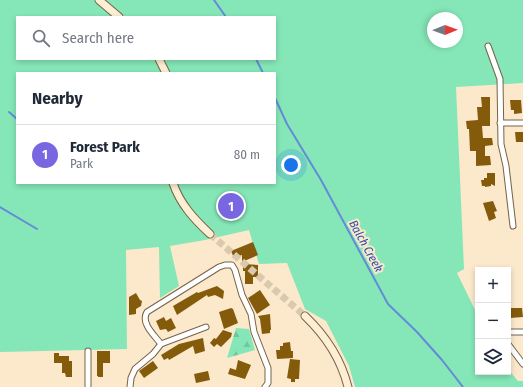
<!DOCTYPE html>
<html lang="en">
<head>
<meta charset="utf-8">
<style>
	body { margin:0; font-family:"Fira Sans Condensed",sans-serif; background:#f2f2f3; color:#1f2937 }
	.controls { position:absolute; right:12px; bottom:12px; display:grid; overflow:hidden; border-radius:0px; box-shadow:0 2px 6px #0003 }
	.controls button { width:36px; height:36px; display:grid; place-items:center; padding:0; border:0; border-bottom:1px solid #e0e1e3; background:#fff; color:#1f2937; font:20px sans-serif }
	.compass { position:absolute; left:427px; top:12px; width:36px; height:36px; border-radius:50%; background:#fff; box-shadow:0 2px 6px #0003; rotate:89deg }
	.you { position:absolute; left:291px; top:165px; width:14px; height:14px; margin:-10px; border:3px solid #fff; border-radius:50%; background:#1a73e8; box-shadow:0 0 0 6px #1a73e833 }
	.badge { display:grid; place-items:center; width:26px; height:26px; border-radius:50%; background:#7966e1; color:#fff; font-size:13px; font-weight:700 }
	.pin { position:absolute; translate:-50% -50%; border:2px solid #fff; box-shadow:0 1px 4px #0006 }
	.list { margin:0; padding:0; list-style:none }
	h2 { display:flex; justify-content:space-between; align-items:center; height:52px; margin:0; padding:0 16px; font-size:17px }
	h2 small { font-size:13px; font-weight:400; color:#747a83 }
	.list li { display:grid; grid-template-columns:26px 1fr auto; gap:12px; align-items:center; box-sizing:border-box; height:60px; padding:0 16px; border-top:1px solid #e0e1e3 }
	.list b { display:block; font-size:15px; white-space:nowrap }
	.list p { margin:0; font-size:13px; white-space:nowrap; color:#747a83 }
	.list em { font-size:13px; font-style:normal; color:#747a83 }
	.icon { flex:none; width:22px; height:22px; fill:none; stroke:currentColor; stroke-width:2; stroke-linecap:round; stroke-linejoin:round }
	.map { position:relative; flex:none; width:523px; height:387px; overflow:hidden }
	.search { position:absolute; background:#fff; box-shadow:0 2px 6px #0003; left:16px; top:16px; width:260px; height:44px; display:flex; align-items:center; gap:10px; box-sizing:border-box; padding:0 14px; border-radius:0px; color:#747a83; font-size:15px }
	.panel { position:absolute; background:#fff; box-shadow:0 2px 6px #0003; left:16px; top:72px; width:260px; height:112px; border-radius:0px }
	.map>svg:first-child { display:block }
</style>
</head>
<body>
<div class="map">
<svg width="523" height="387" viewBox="0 0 523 387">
	<defs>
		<pattern id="forest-firs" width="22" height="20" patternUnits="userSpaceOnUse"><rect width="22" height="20" fill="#85e7b7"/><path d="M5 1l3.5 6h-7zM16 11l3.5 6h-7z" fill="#73c69c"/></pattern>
	</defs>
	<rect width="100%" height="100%" fill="#fce8cb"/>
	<!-- forest -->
	<path fill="url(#forest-firs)" d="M236,328l13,1 6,21 -28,8z"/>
	<!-- park -->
	<path fill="#85e7b7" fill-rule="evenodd" d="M0,0h523v83l-67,4 8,182 -7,4 21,43v13h-3l3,4v39h30v-3l10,12h5v6h-168l-6,-21 -23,-45 -21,-12 -18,-46 -28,1 -10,-34 -44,10 -35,6 9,40 -19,12 -1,-51 -33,3 1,99 -127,3zM17,17h258v42h-258zM433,18h24v24h-24zM17,73h258v110h-258z"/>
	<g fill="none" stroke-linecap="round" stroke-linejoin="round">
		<!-- stream -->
		<g stroke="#648bd9" stroke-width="2">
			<path d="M214,0l12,17"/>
			<path d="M256,59l7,14"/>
			<path d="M275,98l12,26 34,56 67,124 29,28 25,28 21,27"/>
			<path d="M9,112l8,7"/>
			<path d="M0,207l37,22"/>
		</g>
	</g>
	<!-- building -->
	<g fill="#835b0b">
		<path d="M481,97h9v29h-8l1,12h9l1,7 -8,1v10h5l1,9 -15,1v-15h-6l-1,-22h-2l-1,-8 12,-1 -1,-13h5z"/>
		<path d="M510,100h11l1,13 -8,1v-4h-3z"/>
		<path d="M515,132h8v10h-7z"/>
		<path d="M487,173h8v13l-4,-2v2l-6,1v-1h-3l-1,-6h3v-2h3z"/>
		<path d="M493,201l4,10 -3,1 2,6 -7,3 -6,-18z"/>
		<path d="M253,242l5,13 -16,7v-7l-8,3 -3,-7z"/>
		<path d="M243,264l15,1v12h-5v7h-8v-13h-2z"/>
		<path d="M217,286l7,5 -1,8 -8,-4 -7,2 -1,-2 -30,20 -4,-9 24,-14 1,1z"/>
		<path d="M260,290l10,15 -13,9 -9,-16z"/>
		<path d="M136,293l4,7 2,1 -1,5 -5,3v5l-7,1v-18z"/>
		<path d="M231,308l2,1 5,14 -14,6 -5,-17z"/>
		<path d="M508,308h14l1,9 -13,1z"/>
		<path d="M270,314l1,16h-1v3l-8,1 -2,-15 -2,-3z"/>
		<path d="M164,317l2,4 5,-3 5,10 -8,4 -2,-3 -6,1 -4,-9z"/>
		<path d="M223,330l9,3 -1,4 -10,10 -4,-3 -3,3 -4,-4 4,-5 2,1z"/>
		<path d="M203,338l2,13 -10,3 -2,-8 -24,14 -1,-2 -4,2 -3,-5 18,-11z"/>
		<path d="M290,342l1,9h2v7l-16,1 -1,-9h4v-4h3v-3z"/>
		<path d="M97,351h13v12h-7v14h-5v-1h-1z"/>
		<path d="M54,353h5v3h10v5h3v16h-6l-1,-4h-3v-10h-8z"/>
		<path d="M290,359l10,1 -1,19h-4v3h-4v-3l-4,-1z"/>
		<path d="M238,360l13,5 -6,14 -17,-5 2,-6 6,2z"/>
		<path d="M153,361l5,7 -14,10 -5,-7z"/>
		<path d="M208,371l2,9 -14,3 -2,-9z"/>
	</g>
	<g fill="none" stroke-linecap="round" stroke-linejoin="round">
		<!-- secondary-tunnel -->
		<path stroke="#dbc9af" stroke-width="7" stroke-dasharray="7 3.5" stroke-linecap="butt" d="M210,234l95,82"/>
		<defs>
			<g id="street">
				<path d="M488,46l12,33 1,65 5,22 7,60"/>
				<path d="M500,123h23"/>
				<path d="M508,332h15"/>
				<path d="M161,344c-6,-8 -21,-21 -14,-32l72,-45 6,-2h7l3,5 7,25 9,19 3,18 14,36v15l-3,4"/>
				<path d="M508,344l15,20"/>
				<path d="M88,351v36"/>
				<path d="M130,387l1,-9 4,-9 18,-15 8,-10 45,-17"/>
			</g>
			<g id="secondary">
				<path d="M99,0l20,17"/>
				<path d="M159,59l7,14"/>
				<path d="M173,183c7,21 21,36 37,51"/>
				<path d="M305,316c21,20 36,43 43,71"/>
			</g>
		</defs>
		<!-- street casing -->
		<use href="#street" stroke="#74644a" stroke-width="7"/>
		<!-- secondary casing -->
		<use href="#secondary" stroke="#74644a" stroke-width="9"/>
		<!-- street -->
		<use href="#street" stroke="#fff" stroke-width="5"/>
		<!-- secondary -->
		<use href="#secondary" stroke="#fdeed4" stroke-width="7"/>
	</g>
	<g text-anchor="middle" stroke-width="4" stroke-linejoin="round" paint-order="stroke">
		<!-- water labels -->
		<g font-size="12" font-style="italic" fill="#2650ad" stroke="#fce8cb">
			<text transform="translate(366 246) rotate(61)" y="4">Balch Creek</text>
		</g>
	</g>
</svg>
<div class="controls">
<button>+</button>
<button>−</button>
<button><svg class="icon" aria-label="layers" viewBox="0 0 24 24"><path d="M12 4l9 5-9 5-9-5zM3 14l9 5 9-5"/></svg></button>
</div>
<svg class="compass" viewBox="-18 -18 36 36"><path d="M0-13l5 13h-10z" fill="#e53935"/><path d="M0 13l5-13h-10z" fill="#747a83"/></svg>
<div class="you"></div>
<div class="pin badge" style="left:231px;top:206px">1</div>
<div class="search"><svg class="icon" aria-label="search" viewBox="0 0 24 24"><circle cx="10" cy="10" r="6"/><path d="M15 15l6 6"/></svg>Search here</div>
<section class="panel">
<h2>Nearby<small></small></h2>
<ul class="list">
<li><span class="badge">1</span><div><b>Forest Park</b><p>Park</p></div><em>80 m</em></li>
</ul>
</section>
</div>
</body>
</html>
